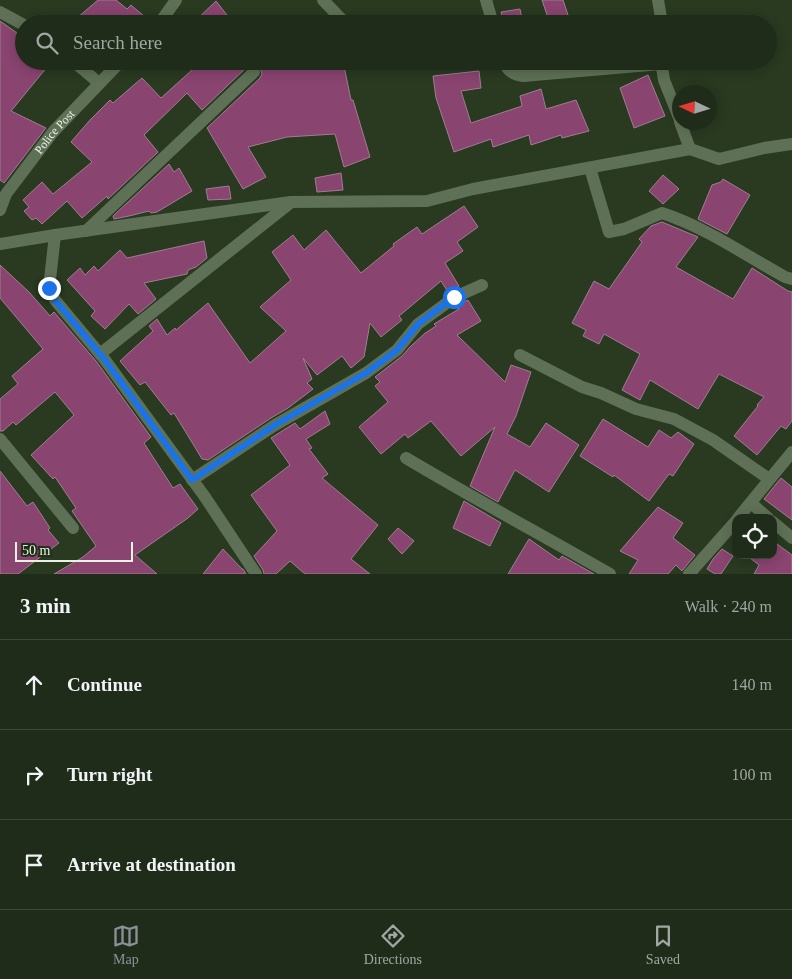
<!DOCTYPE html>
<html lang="en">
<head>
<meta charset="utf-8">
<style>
	body { margin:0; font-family:Georgia,serif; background:#273422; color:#f1f3f6 }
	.controls { position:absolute; right:15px; bottom:15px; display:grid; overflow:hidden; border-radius:10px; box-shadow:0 2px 12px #0003 }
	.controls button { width:45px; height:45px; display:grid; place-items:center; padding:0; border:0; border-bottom:1px solid #3c4838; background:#1f2c19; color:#f1f3f6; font:25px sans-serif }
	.compass { position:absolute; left:672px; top:85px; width:45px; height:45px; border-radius:50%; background:#1f2c19; box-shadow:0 2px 12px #0003; rotate:274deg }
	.scale { position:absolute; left:15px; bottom:12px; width:118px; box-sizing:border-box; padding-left:5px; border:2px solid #e7f2e2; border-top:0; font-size:14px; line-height:18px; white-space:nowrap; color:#e7f2e2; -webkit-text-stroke:4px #1f2f18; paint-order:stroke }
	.stop { position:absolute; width:15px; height:15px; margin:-11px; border:4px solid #1a73e8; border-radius:50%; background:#fff }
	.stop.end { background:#1a73e8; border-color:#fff; box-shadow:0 1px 5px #0008 }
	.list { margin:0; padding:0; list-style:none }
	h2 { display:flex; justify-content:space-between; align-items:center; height:65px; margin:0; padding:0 20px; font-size:21px }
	h2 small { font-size:16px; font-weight:400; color:#a1a7a2 }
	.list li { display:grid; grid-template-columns:32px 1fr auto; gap:15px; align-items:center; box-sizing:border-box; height:90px; padding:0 20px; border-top:1px solid #3c4838 }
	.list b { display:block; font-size:19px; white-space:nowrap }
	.list em { font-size:16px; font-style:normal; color:#a1a7a2 }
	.icon { flex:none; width:28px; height:28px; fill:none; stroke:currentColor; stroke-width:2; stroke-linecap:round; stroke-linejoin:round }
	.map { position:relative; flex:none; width:792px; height:574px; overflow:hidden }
	.search { position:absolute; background:#1f2c19; box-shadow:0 2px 12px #0003; left:15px; right:15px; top:15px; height:55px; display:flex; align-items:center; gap:12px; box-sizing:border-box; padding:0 18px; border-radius:28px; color:#a1a7a2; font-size:19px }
	.sheet { height:335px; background:#1f2c19 }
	nav { display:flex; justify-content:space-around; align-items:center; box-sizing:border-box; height:70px; border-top:1px solid #3c4838; background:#1f2c19; font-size:14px; color:#a1a7a2 }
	nav a { display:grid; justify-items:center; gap:2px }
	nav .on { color:#8c9099 }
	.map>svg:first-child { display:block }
</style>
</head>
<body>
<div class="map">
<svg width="792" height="574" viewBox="0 0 792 574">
	<rect width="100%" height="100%" fill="#293a21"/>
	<!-- building -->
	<g fill="#894470" stroke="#9e7e90">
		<path d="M98,0h18l11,9 4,-4 20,17v2h-81z"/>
		<path d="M542,0h21l8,24h-21z"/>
		<path d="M216,1l18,23h-42z"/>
		<path d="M520,9l3,15h-19l-3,-12z"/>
		<path d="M0,21l24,17v23h28l-41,50 35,17 -42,55 -4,-3z"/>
		<path d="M202,61h84l4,6 8,-6h45l8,39h2l17,57 -26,10 -9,-33 -48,3 -39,10 18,30 -23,12 -36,-61 53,-50 2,-4 -2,-7 -3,-3h-4l-5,2 -46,44 -15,-17 -43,42 14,17 -50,47 -1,-3 -25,22 -15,-17 -25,23 -6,-6 -4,2 -8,-9 5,-4 -6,-7 19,-18 11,12 39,-32 -21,-20 19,-22 20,-20 3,3 29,-25 19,20z"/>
		<path d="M479,71l2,17 -20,3 10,32 51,-17 -2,-10 21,-7 5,20 30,-9 13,31 -27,7 -1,-3 -30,10 -2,-10 -36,12 -2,-8 -37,13 -18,-54 -3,-22z"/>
		<path d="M648,75l17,41 -31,12 -14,-40z"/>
		<path d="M169,164l5,8 5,-4 13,23 -35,21 -6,1 -2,-2 -20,5 -15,3 -1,-3z"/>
		<path d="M341,173l2,17 -26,2 -2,-14z"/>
		<path d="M663,175l16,14 -16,15 -14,-13z"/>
		<path d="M723,179l27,16 -23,39 -29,-15 14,-34 9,-3z"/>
		<path d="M229,186l2,13 -23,1 -2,-11z"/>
		<path d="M464,206l14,21 -21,15 6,9 -18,12 14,23 -11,6 -7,-11 -42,35 3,4 -21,17 -11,-14 -6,34 -13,11 -9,-12 -25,19 -14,-17 9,21 -5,4 6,6 -25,19 -17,10 -63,42 -6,-1 -9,-15 -19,-31 -3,2 -26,-33 -5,3 -20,-24 33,-30 -4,-5 8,-7 10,16 8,-7 1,2 32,-27 42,60 36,-32 -26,-24 31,-27 -19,-28 21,-17 11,15 22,-20 35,43 33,-27 -1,-2 24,-17 5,7z"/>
		<path d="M662,222l36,15 -22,30 57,32 19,-31 36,23 4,1v129l-6,8 -5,-3 -24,29 -23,-19 24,-30 -1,-1 7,-8 -45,-23 -21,35 -48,-29 -10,20 -18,-10 18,-36 -36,-20 -5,10 -16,-8 3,-6 -14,-7 22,-42 15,8 33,-47 -3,-3 12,-13z"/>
		<path d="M204,241l3,17 -11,9 -8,3 -1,4 -43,9 12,16 -18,15 -9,-10 -24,25 -14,-13 4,-5 -28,-31 13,-12 5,7 9,-9 4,5 22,-21 7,8z"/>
		<path d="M0,265l29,27 21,24 4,-4 42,49 55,76 -7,6 29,45 7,-4 18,25 -10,9 -53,37 22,19h-103l29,-17 13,-11 -24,-35 4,-3 -21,-31 -2,2 -22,-24 43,-40 -19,-23 -39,33 -3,-3 -10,9h-3v-32l18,-15 -6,-8 31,-27 -43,-51z"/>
		<path d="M468,300l13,21 -24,14 48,47 6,-17 20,7 -15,44 -9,18 23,13 16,-24 33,22 -30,47 -34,-22 -17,32 -28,-16 25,-59 -34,29 -30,-35 -23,17 -3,-4 -24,20 -22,-27 29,-25 -13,-16 5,-4 -5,-5 27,-21 8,-9 14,-13 12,-8 -2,-2 25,-15 -2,-3z"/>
		<path d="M325,411l5,13 -24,15 6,9 -3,1 19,25 -6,4 56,47 -27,34 19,15h-65l-15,-13 -14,13h-12l-1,-4 -9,-14 23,-25 -26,-36 39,-30 -19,-27 24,-15 5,6z"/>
		<path d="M603,419l45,28 11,-17 12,8 7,-6 16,12 -21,32 -4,-2 -20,27 -35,-26 -1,2 -33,-21z"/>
		<path d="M0,471l27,35 6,-4 17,26 -2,2 11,13 -41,31h-18z"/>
		<path d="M781,478l11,9v33l-28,-21z"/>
		<path d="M464,501l37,22 -11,23 -37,-18z"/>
		<path d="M658,507l25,16 -10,15 22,17 -13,16 -6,-6 -8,9h-39l9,-14 -18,-9z"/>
		<path d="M398,528l16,13 -12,13 -14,-15z"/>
		<path d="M529,539l30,21 3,-4 32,18h-86z"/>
		<path d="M773,541l19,14v19h-38l5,-9 -13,-10h27z"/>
		<path d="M223,549l19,20h1l3,5h-43z"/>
		<path d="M722,549l11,7 -12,18h-6l-8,-5 6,-10z"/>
	</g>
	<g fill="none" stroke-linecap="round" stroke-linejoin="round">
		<!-- street -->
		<g stroke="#5e7156" stroke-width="12">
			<path d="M323,0l23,24"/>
			<path d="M486,0l7,24"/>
			<path d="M658,0l4,24"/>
			<path d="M0,12l24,13"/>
			<path d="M159,24l17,-24"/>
			<path d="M73,61l26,22"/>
			<path d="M504,61c3,10 10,14 19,15l138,-12"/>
			<path d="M661,61l3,19 16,40"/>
			<path d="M680,122l10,27"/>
			<path d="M590,168l19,64 15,-3 38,-16c43,14 83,42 123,64l7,2"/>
			<path id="s1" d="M0,210l6,-16 47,-62 68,-71"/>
			<path d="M86,231l168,-159"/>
			<path d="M55,235l-6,53 6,12 50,60 100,137 51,77"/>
			<path d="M0,244l55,-9 236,-33 136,-1 46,-12 217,-40 29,10 45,-11 28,-4"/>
			<path d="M100,354l190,-151"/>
			<path d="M520,355l62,32 19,6 35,16 38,10 39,21 56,39"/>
			<path d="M0,439l73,89"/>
			<path d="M406,458c67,40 136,77 204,116"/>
			<path d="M192,480l83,-55 91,-52 31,-23 21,-26 37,-27 27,-12"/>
			<path d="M751,503l17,15"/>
			<path d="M738,518l54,-66"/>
			<path d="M773,522l19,16"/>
			<path d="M689,574l47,-53"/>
		</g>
	</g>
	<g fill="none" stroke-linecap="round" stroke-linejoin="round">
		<!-- route -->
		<path stroke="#1a73e8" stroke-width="6" d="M49,288l6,12 50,60 87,120 83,-55 91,-52 31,-23 21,-26 36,-27"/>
	</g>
	<g text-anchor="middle" stroke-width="5" stroke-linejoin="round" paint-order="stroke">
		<!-- street labels -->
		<g font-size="12" fill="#e7f2e2" stroke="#1f2f18">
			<text dy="4" stroke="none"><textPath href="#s1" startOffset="96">Police Post</textPath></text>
		</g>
	</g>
</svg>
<div class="controls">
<button><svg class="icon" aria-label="locate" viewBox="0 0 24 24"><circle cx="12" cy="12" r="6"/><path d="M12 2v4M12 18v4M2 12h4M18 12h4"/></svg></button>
</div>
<svg class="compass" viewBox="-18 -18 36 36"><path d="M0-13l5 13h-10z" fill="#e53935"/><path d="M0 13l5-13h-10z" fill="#a1a7a2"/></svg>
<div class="scale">50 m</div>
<div class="stop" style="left:454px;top:297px"></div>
<div class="stop end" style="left:49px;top:288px"></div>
<div class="search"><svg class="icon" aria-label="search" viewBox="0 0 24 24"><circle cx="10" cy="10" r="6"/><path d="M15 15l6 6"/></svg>Search here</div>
</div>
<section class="sheet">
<h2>3 min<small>Walk · 240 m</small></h2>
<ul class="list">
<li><svg class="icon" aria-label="ahead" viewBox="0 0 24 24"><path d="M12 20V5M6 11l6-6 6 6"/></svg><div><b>Continue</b></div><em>140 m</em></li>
<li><svg class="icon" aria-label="right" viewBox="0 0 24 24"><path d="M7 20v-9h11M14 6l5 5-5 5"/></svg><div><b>Turn right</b></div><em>100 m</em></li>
<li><svg class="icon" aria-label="arrive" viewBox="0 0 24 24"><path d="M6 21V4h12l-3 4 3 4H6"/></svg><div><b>Arrive at destination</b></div></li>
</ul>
</section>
<nav>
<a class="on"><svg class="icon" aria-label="map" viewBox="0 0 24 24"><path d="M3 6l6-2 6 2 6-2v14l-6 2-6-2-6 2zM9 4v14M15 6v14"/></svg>Map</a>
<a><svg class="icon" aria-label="directions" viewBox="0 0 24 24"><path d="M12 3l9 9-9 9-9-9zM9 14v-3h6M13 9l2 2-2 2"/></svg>Directions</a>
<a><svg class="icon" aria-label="saved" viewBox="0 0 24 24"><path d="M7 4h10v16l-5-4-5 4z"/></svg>Saved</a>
</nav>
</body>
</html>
